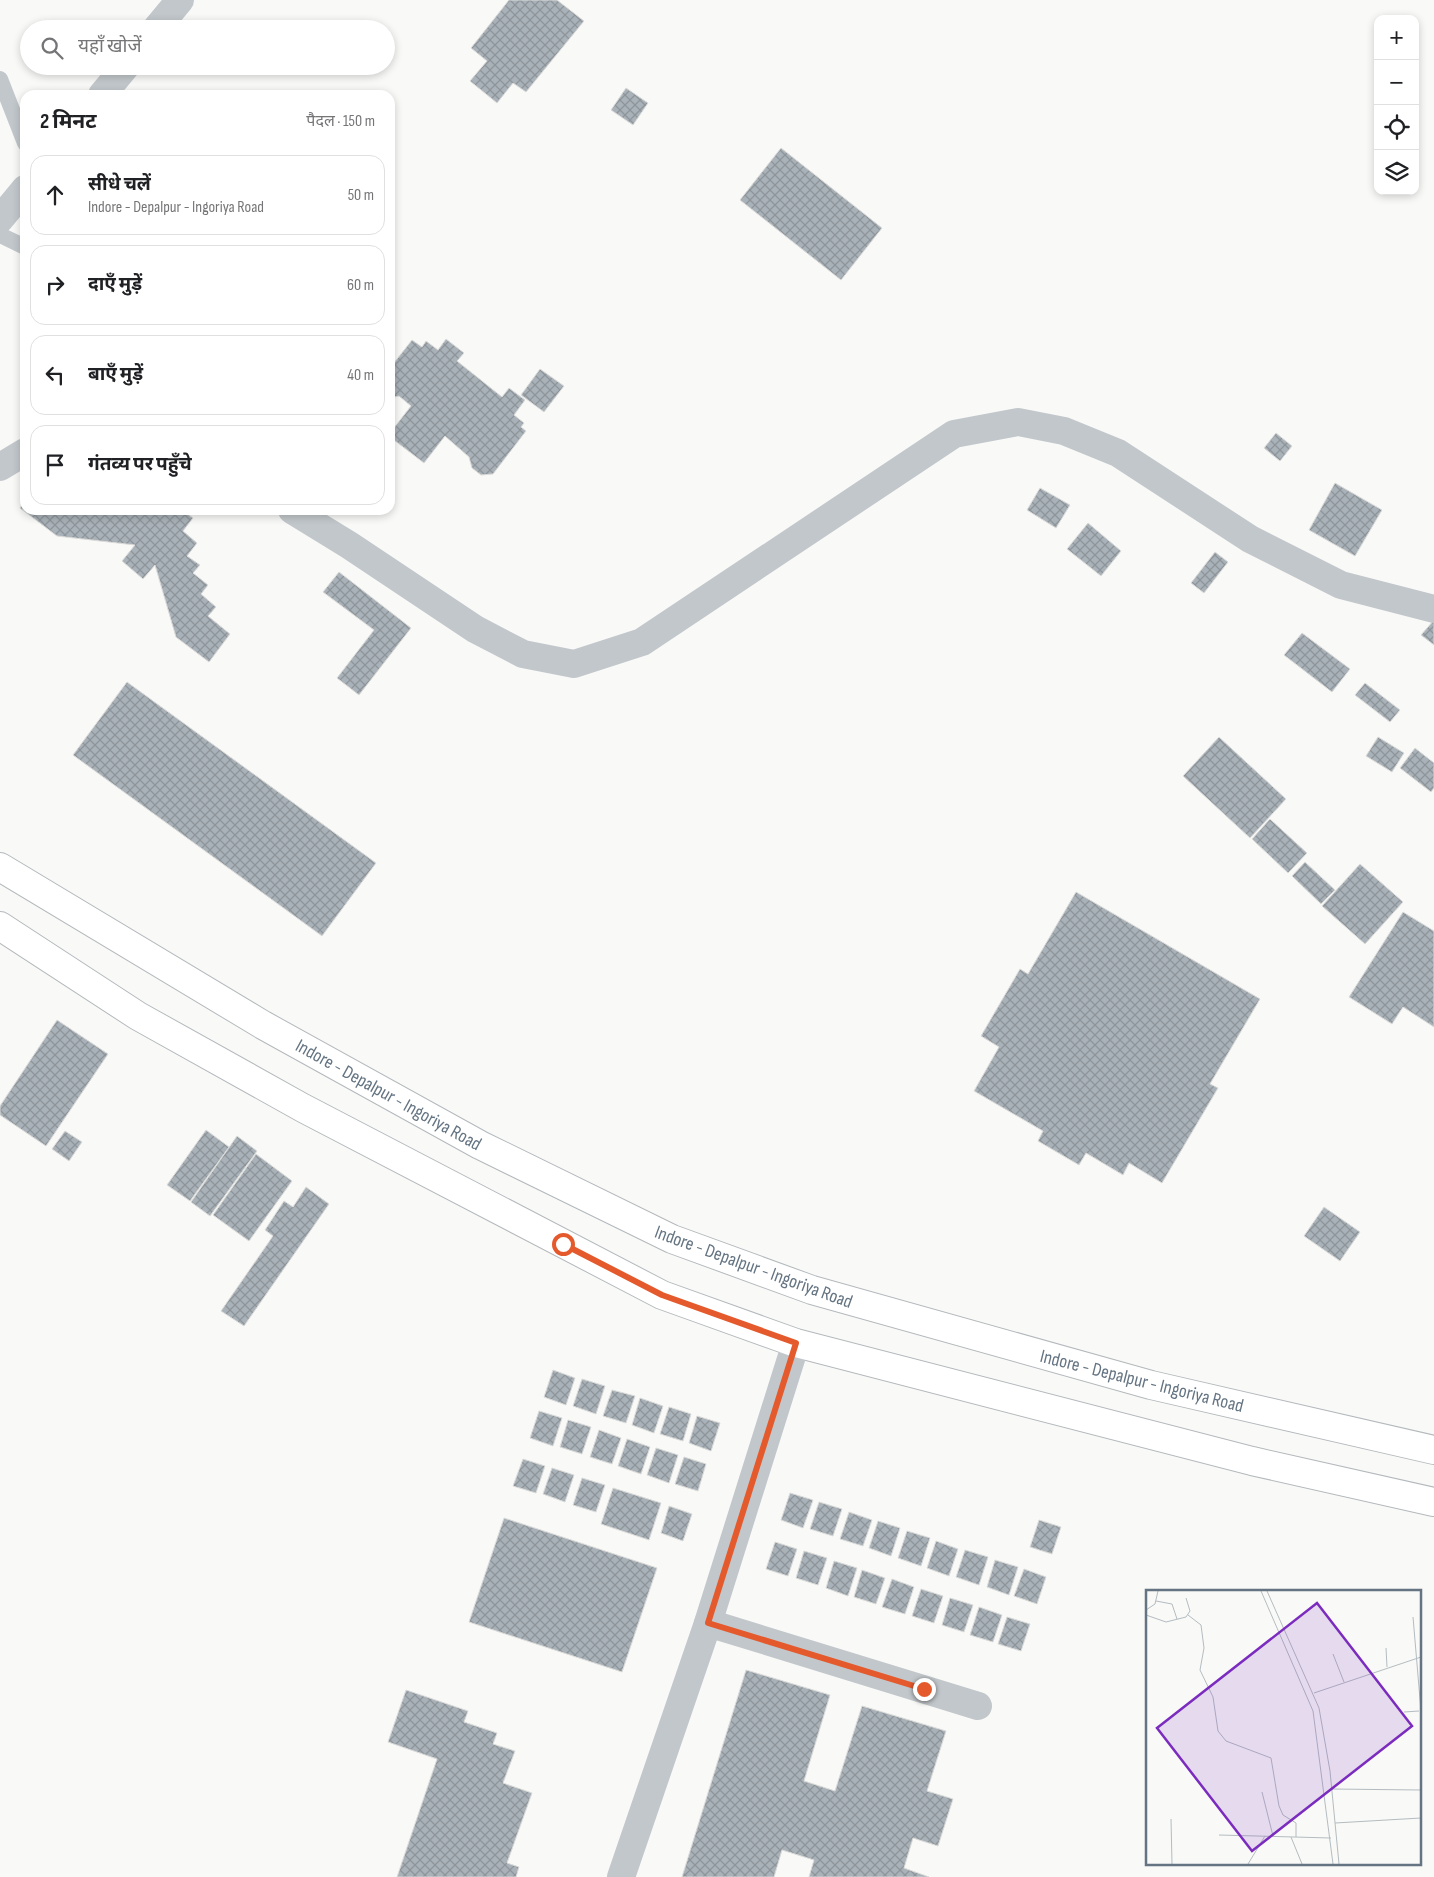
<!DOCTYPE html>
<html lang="hi">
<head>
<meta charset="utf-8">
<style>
	body { margin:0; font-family:"Sofia Sans Condensed","Noto Sans Devanagari",sans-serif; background:#f6f6f6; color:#202124 }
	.controls { position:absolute; right:15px; top:15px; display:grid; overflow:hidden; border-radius:10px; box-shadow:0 2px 8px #0003 }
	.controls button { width:45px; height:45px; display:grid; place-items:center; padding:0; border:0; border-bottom:1px solid #e0e0e0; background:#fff; color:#202124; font:25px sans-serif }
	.stop { position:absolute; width:15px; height:15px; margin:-11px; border:4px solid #e45a2c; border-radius:50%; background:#fff }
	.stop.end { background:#e45a2c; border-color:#fff; box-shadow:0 1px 5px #0008 }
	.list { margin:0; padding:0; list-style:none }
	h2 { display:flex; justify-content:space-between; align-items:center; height:65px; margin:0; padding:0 20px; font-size:21px }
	h2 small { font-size:16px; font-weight:400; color:#757577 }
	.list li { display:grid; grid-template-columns:32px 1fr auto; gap:15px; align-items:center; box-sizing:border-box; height:80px; margin:0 10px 10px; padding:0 10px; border:1px solid #e0e0e0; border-radius:15px }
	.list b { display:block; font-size:19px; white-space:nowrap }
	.list p { margin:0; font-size:16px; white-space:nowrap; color:#757577 }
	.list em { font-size:16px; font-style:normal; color:#757577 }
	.icon { flex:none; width:28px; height:28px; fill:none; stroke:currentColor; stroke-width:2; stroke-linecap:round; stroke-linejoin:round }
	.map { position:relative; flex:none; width:1434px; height:1877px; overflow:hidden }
	.search { position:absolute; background:#fff; box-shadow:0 2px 8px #0003; left:20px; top:20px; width:375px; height:55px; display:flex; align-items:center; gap:12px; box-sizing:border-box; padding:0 18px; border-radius:28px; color:#757577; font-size:19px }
	.panel { position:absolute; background:#fff; box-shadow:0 2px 8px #0003; left:20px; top:90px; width:375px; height:425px; border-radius:15px }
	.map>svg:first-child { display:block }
</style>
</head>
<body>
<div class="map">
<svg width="1434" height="1877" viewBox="0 0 1434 1877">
	<defs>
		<pattern id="building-cross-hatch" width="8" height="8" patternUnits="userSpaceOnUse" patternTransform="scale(1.25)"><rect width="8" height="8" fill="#a9b2b8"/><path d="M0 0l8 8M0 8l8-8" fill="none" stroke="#8d959b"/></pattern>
	</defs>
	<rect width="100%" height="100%" fill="#f9f9f7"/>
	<!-- building -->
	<g fill="url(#building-cross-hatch)" stroke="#dbdbd9">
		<path d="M509,0h48l27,21 -58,71 -13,-9 -16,20 -27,-22 17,-20 -16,-13z"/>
		<path d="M626,88l22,15 -15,22 -22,-15z"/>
		<path d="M781,148l101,80 -41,52 -101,-80z"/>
		<path d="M446,339l18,14 -7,8 45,36 7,-9 16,12 -11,15 10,8 -3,4 5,4 -33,43 -12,1 -9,-7 -3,-11 -24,-21 -21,27 -34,-26v-4l21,-27 -12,-10 -9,2v-30l22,-28 10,7 4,-6 12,9z"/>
		<path d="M540,369l24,17 -20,26 -23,-17z"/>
		<path d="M1276,433l16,13 -12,15 -16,-13z"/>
		<path d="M1335,483l47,27 -27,46 -46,-26z"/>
		<path d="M1040,488l30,17 -14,23 -29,-18z"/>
		<path d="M25,501v9h157l11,8 -10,13 14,12 -10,13 13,9 -7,8 15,12 -7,9 15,13 -8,9 22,18 -21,28 -33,-25 -21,-72 -12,14 -21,-18 13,-16 -78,-9 -37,-28z"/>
		<path d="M1088,523l33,28 -20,25 -34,-27z"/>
		<path d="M1215,552l13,10 -24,31 -13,-10z"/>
		<path d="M339,572l72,56 -52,67 -22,-17 37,-48 -51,-38z"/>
		<path d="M1434,620v25l-13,-10z"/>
		<path d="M1302,633l48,36 -18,23 -48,-37z"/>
		<path d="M127,682l249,181 -54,73 -249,-181z"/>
		<path d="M1365,683l35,27 -10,12 -35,-27z"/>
		<path d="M1219,737l67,62 -36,39 -67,-62z"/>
		<path d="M1378,737l26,16 -12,19 -26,-16z"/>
		<path d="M1415,748l19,15v25l-3,4 -31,-24z"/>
		<path d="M1270,819l37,34 -19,20 -36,-34z"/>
		<path d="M1305,862l30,28 -14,14 -29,-28z"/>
		<path d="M1360,864l43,38 -38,42 -43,-38z"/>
		<path d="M1076,892l184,107 -50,85 8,4 -56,95 -33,-20 -6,12 -37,-22 -7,12 -41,-24 5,-10 -69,-40 25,-44 -18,-11 39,-67 8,5z"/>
		<path d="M1403,912l31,19v96l-31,-20 -11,17 -43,-27z"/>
		<path d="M57,1020l51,34 -62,92 -46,-31v-9z"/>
		<path d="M206,1130l23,17 -39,54 -23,-16z"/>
		<path d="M65,1131l17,11 -13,19 -17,-12z"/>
		<path d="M237,1136l20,15 -47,65 -19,-14z"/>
		<path d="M256,1154l36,27 -43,60 -36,-26z"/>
		<path d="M306,1187l23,17 -85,122 -23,-15 52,-75 -8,-6 19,-29 9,6z"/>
		<path d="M1324,1207l36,25 -20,29 -36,-25z"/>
		<path d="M553,1370l22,8 -9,27 -22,-8z"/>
		<path d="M582,1379l23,7 -9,28 -23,-8z"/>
		<path d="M612,1390l23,6 -9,27 -23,-7z"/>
		<path d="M640,1398l23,8 -9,27 -22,-8z"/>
		<path d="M669,1407l22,7 -8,27 -23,-7z"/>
		<path d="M539,1411l23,7 -9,28 -23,-8z"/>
		<path d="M697,1416l23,7 -9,28 -22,-8z"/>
		<path d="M568,1420l23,7 -9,27 -22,-7z"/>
		<path d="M599,1430l22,8 -9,26 -22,-7z"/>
		<path d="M627,1439l23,8 -9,27 -23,-8z"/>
		<path d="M656,1448l22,7 -9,28 -22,-8z"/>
		<path d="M684,1457l22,7 -8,27 -23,-7z"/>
		<path d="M523,1459l22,7 -9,27 -23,-7z"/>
		<path d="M552,1468l22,7 -9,27 -22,-8z"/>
		<path d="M582,1478l23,7 -9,27 -23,-7z"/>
		<path d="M613,1488l48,15 -12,37 -48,-16z"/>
		<path d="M790,1493l23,7 -10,28 -22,-8z"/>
		<path d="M819,1502l23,7 -9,27 -23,-7z"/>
		<path d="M669,1506l23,8 -9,27 -22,-8z"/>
		<path d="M849,1512l23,8 -9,26 -23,-7z"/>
		<path d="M504,1518l153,50 -35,104 -153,-50z"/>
		<path d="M1039,1520l22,7 -9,27 -22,-7z"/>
		<path d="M878,1521l22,7 -9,28 -22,-8z"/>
		<path d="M907,1531l23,7 -9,28 -23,-8z"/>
		<path d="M936,1541l22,8 -9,27 -22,-8z"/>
		<path d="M775,1542l22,7 -9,27 -22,-7z"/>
		<path d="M965,1550l23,7 -9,28 -23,-8z"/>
		<path d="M804,1551l23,7 -9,27 -22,-7z"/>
		<path d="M995,1560l23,7 -9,28 -22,-8z"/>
		<path d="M834,1561l23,7 -9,28 -22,-8z"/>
		<path d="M1024,1569l22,8 -9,27 -23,-8z"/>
		<path d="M862,1570l23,8 -9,26 -22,-7z"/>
		<path d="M892,1579l22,8 -9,27 -23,-7z"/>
		<path d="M921,1589l22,7 -9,27 -22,-7z"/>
		<path d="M950,1598l23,7 -9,27 -22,-7z"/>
		<path d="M979,1607l23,8 -9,27 -23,-7z"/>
		<path d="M1007,1617l23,7 -9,27 -23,-7z"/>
		<path d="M746,1670l84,25 -26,86 31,10 27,-85 84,25 -19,60 26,8 -15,47 -25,-8 -9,30 25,9h-120l5,-17 -32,-10 -8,27h-92z"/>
		<path d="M406,1690l62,21 -4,11 33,11 -4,11 22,7 -12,32 29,10 -25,70 12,4 -3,10h-119l40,-118 -49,-17z"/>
	</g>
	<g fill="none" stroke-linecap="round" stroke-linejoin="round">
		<defs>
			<g id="primary">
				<path d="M0,867l263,158 217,120 192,94 140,51 339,95 283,65"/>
				<path d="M0,926l138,90 165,92 359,187 134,48 456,118 182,41"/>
			</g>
		</defs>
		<!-- primary casing -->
		<use href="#primary" stroke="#b4b9bd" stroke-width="30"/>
		<!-- service -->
		<g stroke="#c2c7cb" stroke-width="16">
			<path d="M0,79l25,64"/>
			<path d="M0,235l25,12"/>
		</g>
		<!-- minor -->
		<g stroke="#c2c7cb" stroke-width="28">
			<path d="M156,29l24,-29"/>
			<path d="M102,95l24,-29"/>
			<path d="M0,219l25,-30"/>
			<path d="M0,467l25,-15"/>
			<path d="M292,510l57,35 126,84 48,25 51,10 68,-22 312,-208 64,-12 46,9 54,22 132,86 91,46 93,24"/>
			<path d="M708,1623l270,83"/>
			<path d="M621,1877l87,-254 88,-280"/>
		</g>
		<!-- primary -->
		<use href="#primary" stroke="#fff" stroke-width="28"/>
	</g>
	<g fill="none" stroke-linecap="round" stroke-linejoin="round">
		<!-- route -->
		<path stroke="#e45a2c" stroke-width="6" d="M563,1244l99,51 134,48 -88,280 216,66"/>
	</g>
	<g text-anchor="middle" stroke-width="5" stroke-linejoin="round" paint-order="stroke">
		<!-- street labels -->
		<g font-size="19" fill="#647482" stroke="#fff">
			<text transform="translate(389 1094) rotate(29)" y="7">Indore - Depalpur - Ingoriya Road</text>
			<text transform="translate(754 1266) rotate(20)" y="7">Indore - Depalpur - Ingoriya Road</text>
			<text transform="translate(1142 1380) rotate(14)" y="7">Indore - Depalpur - Ingoriya Road</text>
		</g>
	</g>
	<!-- overview -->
	<g transform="translate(1146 1590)">
		<rect width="275" height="275" fill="#f9f9f7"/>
		<path fill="none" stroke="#b4bcc1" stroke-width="1" d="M115,1l52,120 20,153M121,1l52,117 11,63 9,93M10,11l16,3 5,15M0,20l9,-6 3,-13M0,25l20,7 20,-5 4,-6 -4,-13M42,25l13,10 3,23 -4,22 13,27 5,34 8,10 45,17 8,48 4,9 13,8v14M267,27l8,94M240,58l1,19M187,64l11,28M168,103l107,-36M258,122l15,-1M185,199l90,1M116,202l11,44M25,229l1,45M189,233l86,-5M73,245l112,3M145,247l11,27M102,274l17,-28"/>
		<path fill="#7b2cbf" fill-opacity="0.15" stroke="#7b2cbf" stroke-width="2.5" d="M171,13l95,123 -160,125 -95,-123z"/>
		<rect width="275" height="275" fill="none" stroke="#647482" stroke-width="2.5"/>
	</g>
</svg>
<div class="controls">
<button>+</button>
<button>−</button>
<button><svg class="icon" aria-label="locate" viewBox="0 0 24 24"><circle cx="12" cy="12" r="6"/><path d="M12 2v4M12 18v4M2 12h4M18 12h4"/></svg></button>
<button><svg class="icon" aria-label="layers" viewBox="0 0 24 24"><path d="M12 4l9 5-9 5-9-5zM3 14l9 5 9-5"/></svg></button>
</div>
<div class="stop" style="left:563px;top:1244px"></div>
<div class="stop end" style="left:924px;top:1689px"></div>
<div class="search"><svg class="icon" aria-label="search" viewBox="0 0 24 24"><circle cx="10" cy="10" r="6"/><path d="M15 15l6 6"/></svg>यहाँ खोजें</div>
<section class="panel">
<h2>2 मिनट<small>पैदल · 150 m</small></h2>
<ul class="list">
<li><svg class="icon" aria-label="ahead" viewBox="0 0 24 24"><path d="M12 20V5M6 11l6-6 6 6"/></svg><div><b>सीधे चलें</b><p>Indore - Depalpur - Ingoriya Road</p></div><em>50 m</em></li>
<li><svg class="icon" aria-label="right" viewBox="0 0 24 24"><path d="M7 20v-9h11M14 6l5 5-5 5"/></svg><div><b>दाएँ मुड़ें</b></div><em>60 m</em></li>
<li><svg class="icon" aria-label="left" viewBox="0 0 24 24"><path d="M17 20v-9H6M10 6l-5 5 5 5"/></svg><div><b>बाएँ मुड़ें</b></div><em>40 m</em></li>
<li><svg class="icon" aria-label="arrive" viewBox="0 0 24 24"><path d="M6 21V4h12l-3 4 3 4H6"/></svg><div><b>गंतव्य पर पहुँचे</b></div></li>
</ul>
</section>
</div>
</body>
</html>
